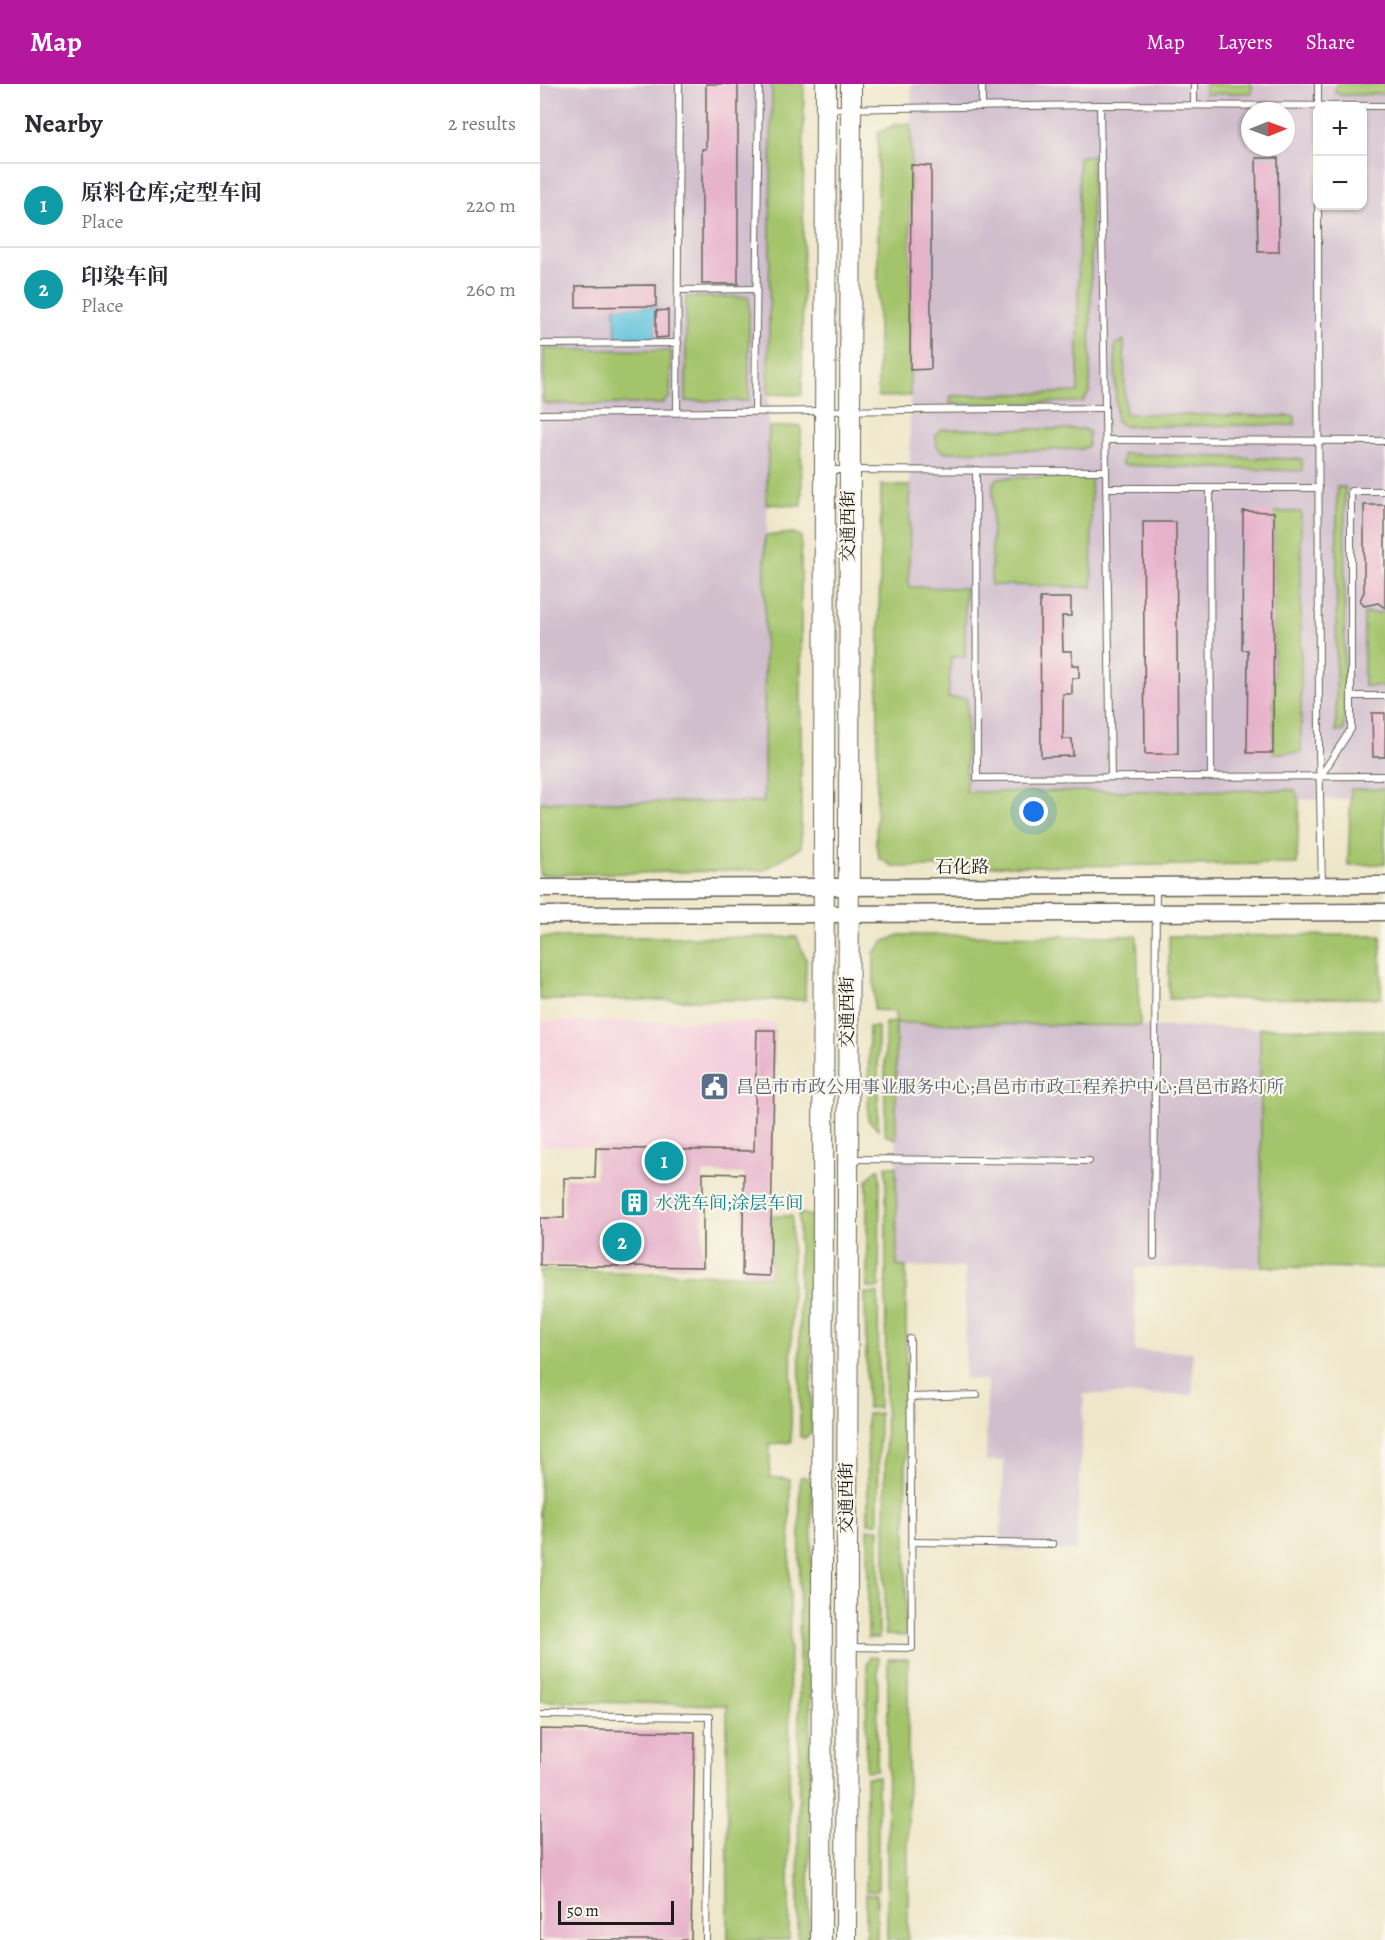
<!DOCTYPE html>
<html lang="en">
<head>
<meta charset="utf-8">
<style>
	body { margin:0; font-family:Alegreya,"Noto Serif SC",serif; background:#f2f2f3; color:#2b2b33 }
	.controls { position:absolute; right:18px; top:18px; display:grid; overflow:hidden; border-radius:12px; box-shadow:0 2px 4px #0004 }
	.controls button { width:54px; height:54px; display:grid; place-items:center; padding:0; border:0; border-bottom:2px solid #e1e1e2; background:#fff; color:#2b2b33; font:30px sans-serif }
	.compass { position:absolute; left:701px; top:18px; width:54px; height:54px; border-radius:50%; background:#fff; box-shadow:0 2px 4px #0004; rotate:89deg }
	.scale { position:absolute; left:18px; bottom:15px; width:116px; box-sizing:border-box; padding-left:6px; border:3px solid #1c1c1c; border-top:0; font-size:16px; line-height:21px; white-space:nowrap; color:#1c1c1c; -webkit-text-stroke:4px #fbf7ec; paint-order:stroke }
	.you { position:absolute; left:494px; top:728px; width:21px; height:21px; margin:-15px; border:4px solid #fff; border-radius:50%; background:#1a73e8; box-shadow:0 0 0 9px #1a73e833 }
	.badge { display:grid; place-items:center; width:39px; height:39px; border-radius:50%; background:#b5179e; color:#fff; font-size:20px; font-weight:700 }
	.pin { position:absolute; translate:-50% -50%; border:3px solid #fff; box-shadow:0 2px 6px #0006 }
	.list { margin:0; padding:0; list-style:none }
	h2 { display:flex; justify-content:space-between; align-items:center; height:78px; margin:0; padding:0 24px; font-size:26px }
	h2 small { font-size:20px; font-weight:400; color:#7c7c81 }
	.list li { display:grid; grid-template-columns:39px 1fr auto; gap:18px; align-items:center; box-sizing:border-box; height:84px; padding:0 24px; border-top:2px solid #e1e1e2 }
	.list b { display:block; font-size:22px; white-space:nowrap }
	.list p { margin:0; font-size:20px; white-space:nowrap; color:#7c7c81 }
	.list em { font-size:20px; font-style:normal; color:#7c7c81 }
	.map { position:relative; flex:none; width:845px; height:1856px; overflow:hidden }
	header { display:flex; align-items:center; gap:36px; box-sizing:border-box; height:84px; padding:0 30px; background:#b5179e; color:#fff }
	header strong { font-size:28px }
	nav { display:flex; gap:33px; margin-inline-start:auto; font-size:21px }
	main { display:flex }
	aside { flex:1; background:#fff }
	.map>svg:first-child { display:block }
</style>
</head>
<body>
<header>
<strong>Map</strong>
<nav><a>Map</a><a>Layers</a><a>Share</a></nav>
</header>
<main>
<aside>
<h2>Nearby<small>2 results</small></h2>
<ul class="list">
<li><span class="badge" style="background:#0f9aa8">1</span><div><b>原料仓库;定型车间</b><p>Place</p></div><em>220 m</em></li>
<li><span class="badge" style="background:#0f9aa8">2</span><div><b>印染车间</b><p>Place</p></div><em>260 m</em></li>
</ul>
</aside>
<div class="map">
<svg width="845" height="1856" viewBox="0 0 845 1856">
	<rect width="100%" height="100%" fill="#fbf7ec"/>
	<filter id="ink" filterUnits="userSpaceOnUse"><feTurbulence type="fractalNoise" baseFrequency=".0167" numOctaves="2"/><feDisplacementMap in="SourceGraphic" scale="12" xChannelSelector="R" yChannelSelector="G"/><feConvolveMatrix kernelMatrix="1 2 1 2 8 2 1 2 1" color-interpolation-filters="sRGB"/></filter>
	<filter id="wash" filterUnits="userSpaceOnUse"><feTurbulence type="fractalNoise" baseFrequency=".008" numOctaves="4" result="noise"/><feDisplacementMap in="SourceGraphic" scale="24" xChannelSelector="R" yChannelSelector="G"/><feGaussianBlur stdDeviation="1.35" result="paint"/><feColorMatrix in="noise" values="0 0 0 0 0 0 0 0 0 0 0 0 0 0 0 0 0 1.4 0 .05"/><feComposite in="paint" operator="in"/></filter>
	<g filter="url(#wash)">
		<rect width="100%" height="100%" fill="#eee6c8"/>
		<!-- built -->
		<path fill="#f4cfdd" d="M0,937l235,1 -3,129 -232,-5z"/>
		<!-- industrial -->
		<g fill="#d0bdcd" fill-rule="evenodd">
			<path d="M0,0h232l-8,718h-224z"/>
			<path d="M371,0h474v715l-476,4zM778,22h44v100h-44zM710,27h36v36h-36z"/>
			<path d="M356,939l364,5 2,239 -127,1v83l58,1v43l-109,-1 -8,157 -76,-2 4,-88h-18l1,-81 -22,-1v-112h-68z"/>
		</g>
		<!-- green -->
		<g fill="#a4c46c" stroke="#607044" stroke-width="1.5">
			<path d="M232,0h32l-2,311 -34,-1z"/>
			<path d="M665,0h47l-1,9 -46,1z"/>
			<path d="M796,0h49v10l-44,1 -6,-2z"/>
			<path d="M356,40h15l-1,272 -32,1v-264z"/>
			<path d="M552,71l-2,236 -7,11 -133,2 1,-8 127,-4 1,-235z"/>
			<rect x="146" y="213" width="63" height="104"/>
			<path d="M584,256l1,74 170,2v9l-171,1 -8,-5 -1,-76z"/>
			<path d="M4,265l127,2 -1,46 -9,7h-112l-6,-2z"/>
			<path d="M261,342l1,80 -36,-2 3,-77z"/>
			<path d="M401,345h142l6,3 -1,14 -6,3 -138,3 -7,-5 -1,-12z"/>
			<path d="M583,370l179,5v12l-180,-6z"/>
			<path d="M541,392l10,3 1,108 -101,-2 2,-102 5,-5z"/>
			<path d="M341,401l29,1 -1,101 56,1v69h-14l-3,41h19l-1,94 329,-2 4,11 -2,63 -402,3 -15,-8 -4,-14z"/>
			<path d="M797,403h8l-1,244h-8z"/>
			<path d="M734,428h27v241h-28z"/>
			<path d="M253,449l8,3v311l-37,23 -224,5v-73h224l1,-266z"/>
			<rect x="824" y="529" width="21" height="73"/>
			<path d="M811,705h34v75l-37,1z"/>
			<path d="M359,851l238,1 3,90 -244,-3v116l-11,-4v-112l11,-1 -2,-11 -20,-1v-57l9,-11z"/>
			<path d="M841,851v63l-212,1v-63z"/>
			<path d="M0,853h257l9,23 -1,40h-265z"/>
			<path d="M329,943h9v102l-10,-9z"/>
			<path d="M720,944l125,2v238l-123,-1z"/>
			<path d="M346,1082h10l1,100 9,1v369l-21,-1z"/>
			<path d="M337,1085h3l-1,119h-12v-108z"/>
			<path d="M259,1129l13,3 -1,216 -6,6 -5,-1z"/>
			<path d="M231,1132h21l-1,226 -21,2v33l20,2 -1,461h-61l-1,-235 -187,-4v-431l230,6z"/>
			<path d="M325,1209h13l1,115h-12z"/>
			<path d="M339,1329l-1,110h-10l-1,-109z"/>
			<path d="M260,1393h6l6,6 -3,457h-11z"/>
			<rect x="328" y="1445" width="11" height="109"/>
			<path d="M330,1573h8l-1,113 -11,1 1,-107z"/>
			<path d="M348,1575h20v281h-21z"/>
			<path d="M338,1692v114l-12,1v-114z"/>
			<rect x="326" y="1810" width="11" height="46"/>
		</g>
		<!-- water -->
		<path fill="#5ec1dc" stroke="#3d6e7c" stroke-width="1.5" d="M75,222h41v32h-40z"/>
		<g id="blocks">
			<!-- building -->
			<g fill="#e7b2cb">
				<path d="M166,0h32v200h-36v-135h4z"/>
				<path d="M716,74h22l1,94h-21z"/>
				<path d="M371,81l20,1v203l-21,1z"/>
				<path d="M116,201v21l-80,1v-21z"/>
				<path d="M128,226v27l-12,1v-27z"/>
				<path d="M824,421h21v103l-7,-5 -14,3 -4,-6 4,-8z"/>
				<path d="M703,427l31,1 -1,241h-26l1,-103h-6z"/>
				<path d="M603,438h33l2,232h-33z"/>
				<path d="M500,514h31v18h-9l1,35h9v14h7v13h-7v16h-9v45h9l1,17 -32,1z"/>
				<path d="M832,629h13v44h-12z"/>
				<path d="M217,946h18l-5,246 -28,-1 2,-101 -41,-1v94l-163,-2v-47h24v-40h31l1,-30 158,3z"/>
				<path d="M0,1645l155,3 -4,208h-151z"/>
			</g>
		</g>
	</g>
	<g filter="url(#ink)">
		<use href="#blocks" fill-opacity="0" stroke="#666358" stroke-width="1.5"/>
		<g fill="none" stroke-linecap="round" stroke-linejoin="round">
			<defs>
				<g id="service">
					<path d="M654,0v21"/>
					<path d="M560,21l11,672"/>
					<path d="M778,22v-22"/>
					<path d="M442,23v-23"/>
					<path d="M289,25l271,-4 285,1"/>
					<path d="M778,122l1,544 3,135"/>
					<path d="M138,206l79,-1"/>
					<path d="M0,260l138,-1"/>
					<path d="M215,328l4,-328"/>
					<path d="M137,329l2,-329"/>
					<path d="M0,330l565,-6"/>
					<path d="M566,356l279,1"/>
					<path d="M289,386l277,1"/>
					<path d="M436,386l1,308 408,-2"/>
					<path d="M566,404h213"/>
					<path d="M670,404l1,289"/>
					<path d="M811,612h34"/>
					<path d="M780,693l31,-48v-238h34"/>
					<path d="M310,1075l239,2"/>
					<path d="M614,1172l2,-370"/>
					<path d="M370,1313l67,-2"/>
					<path d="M371,1458l142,2"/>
					<path d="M309,1563l63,1 -2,-309"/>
					<path d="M0,1631l169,2 -3,223"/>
				</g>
				<g id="secondary">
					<path d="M0,804l845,-3"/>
					<path d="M0,831l845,-3"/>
				</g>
				<g id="primary">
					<path d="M281,1856l5,-1856"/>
					<path d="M306,1856l5,-1856"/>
				</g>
			</defs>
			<!-- service casing -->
			<use href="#service" stroke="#666358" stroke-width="8"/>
			<!-- secondary casing -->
			<use href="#secondary" stroke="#666358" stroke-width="19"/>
			<!-- primary casing -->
			<use href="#primary" stroke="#666358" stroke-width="22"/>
			<!-- service -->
			<use href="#service" stroke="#fff" stroke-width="6"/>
			<!-- secondary -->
			<use href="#secondary" stroke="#fff" stroke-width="16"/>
			<!-- primary -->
			<use href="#primary" stroke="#fff" stroke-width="20"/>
		</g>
	</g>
	<!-- icons -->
	<defs>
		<symbol id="civic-square" viewBox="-11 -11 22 22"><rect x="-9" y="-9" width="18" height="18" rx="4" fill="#5c6f8a" stroke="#fbf7ec"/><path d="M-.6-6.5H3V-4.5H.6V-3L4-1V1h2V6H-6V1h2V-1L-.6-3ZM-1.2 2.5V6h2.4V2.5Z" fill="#fff"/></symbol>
		<symbol id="building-square" viewBox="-11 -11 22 22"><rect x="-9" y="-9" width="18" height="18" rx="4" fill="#0f9aa8" stroke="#fbf7ec"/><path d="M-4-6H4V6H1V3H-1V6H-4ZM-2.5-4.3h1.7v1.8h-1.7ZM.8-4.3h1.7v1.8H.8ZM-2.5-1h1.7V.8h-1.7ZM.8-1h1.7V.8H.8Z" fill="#fff"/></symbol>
	</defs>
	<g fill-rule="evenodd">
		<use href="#civic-square" x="158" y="986" width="33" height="33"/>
		<use href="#building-square" x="78" y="1102" width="33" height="33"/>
	</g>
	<g text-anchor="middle" stroke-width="4.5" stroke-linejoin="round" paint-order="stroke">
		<!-- street labels -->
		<g font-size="18" fill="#1c1c1c" stroke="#fbf7ec">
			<text transform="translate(308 442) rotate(-90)" y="6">交通西街</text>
			<text x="422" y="789">石化路</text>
			<text transform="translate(307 928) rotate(-90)" y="6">交通西街</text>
			<text transform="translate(306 1414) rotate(-90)" y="6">交通西街</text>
		</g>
		<!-- service labels -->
		<g font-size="18" fill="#4e5e75" stroke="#fbf7ec" text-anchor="start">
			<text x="196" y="1009">昌邑市市政公用事业服务中心;昌邑市市政工程养护中心;昌邑市路灯所</text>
		</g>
		<!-- culture labels -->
		<g font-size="18" fill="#0d838f" stroke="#fbf7ec" text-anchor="start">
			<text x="115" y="1125">水洗车间;涂层车间</text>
		</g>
	</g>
</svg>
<div class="controls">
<button>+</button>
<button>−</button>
</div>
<svg class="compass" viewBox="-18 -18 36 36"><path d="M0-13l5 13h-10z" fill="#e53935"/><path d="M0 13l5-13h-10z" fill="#7c7c81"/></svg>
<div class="scale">50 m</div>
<div class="you"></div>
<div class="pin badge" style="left:124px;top:1077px;background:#0f9aa8">1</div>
<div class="pin badge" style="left:82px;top:1158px;background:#0f9aa8">2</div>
</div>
</main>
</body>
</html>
